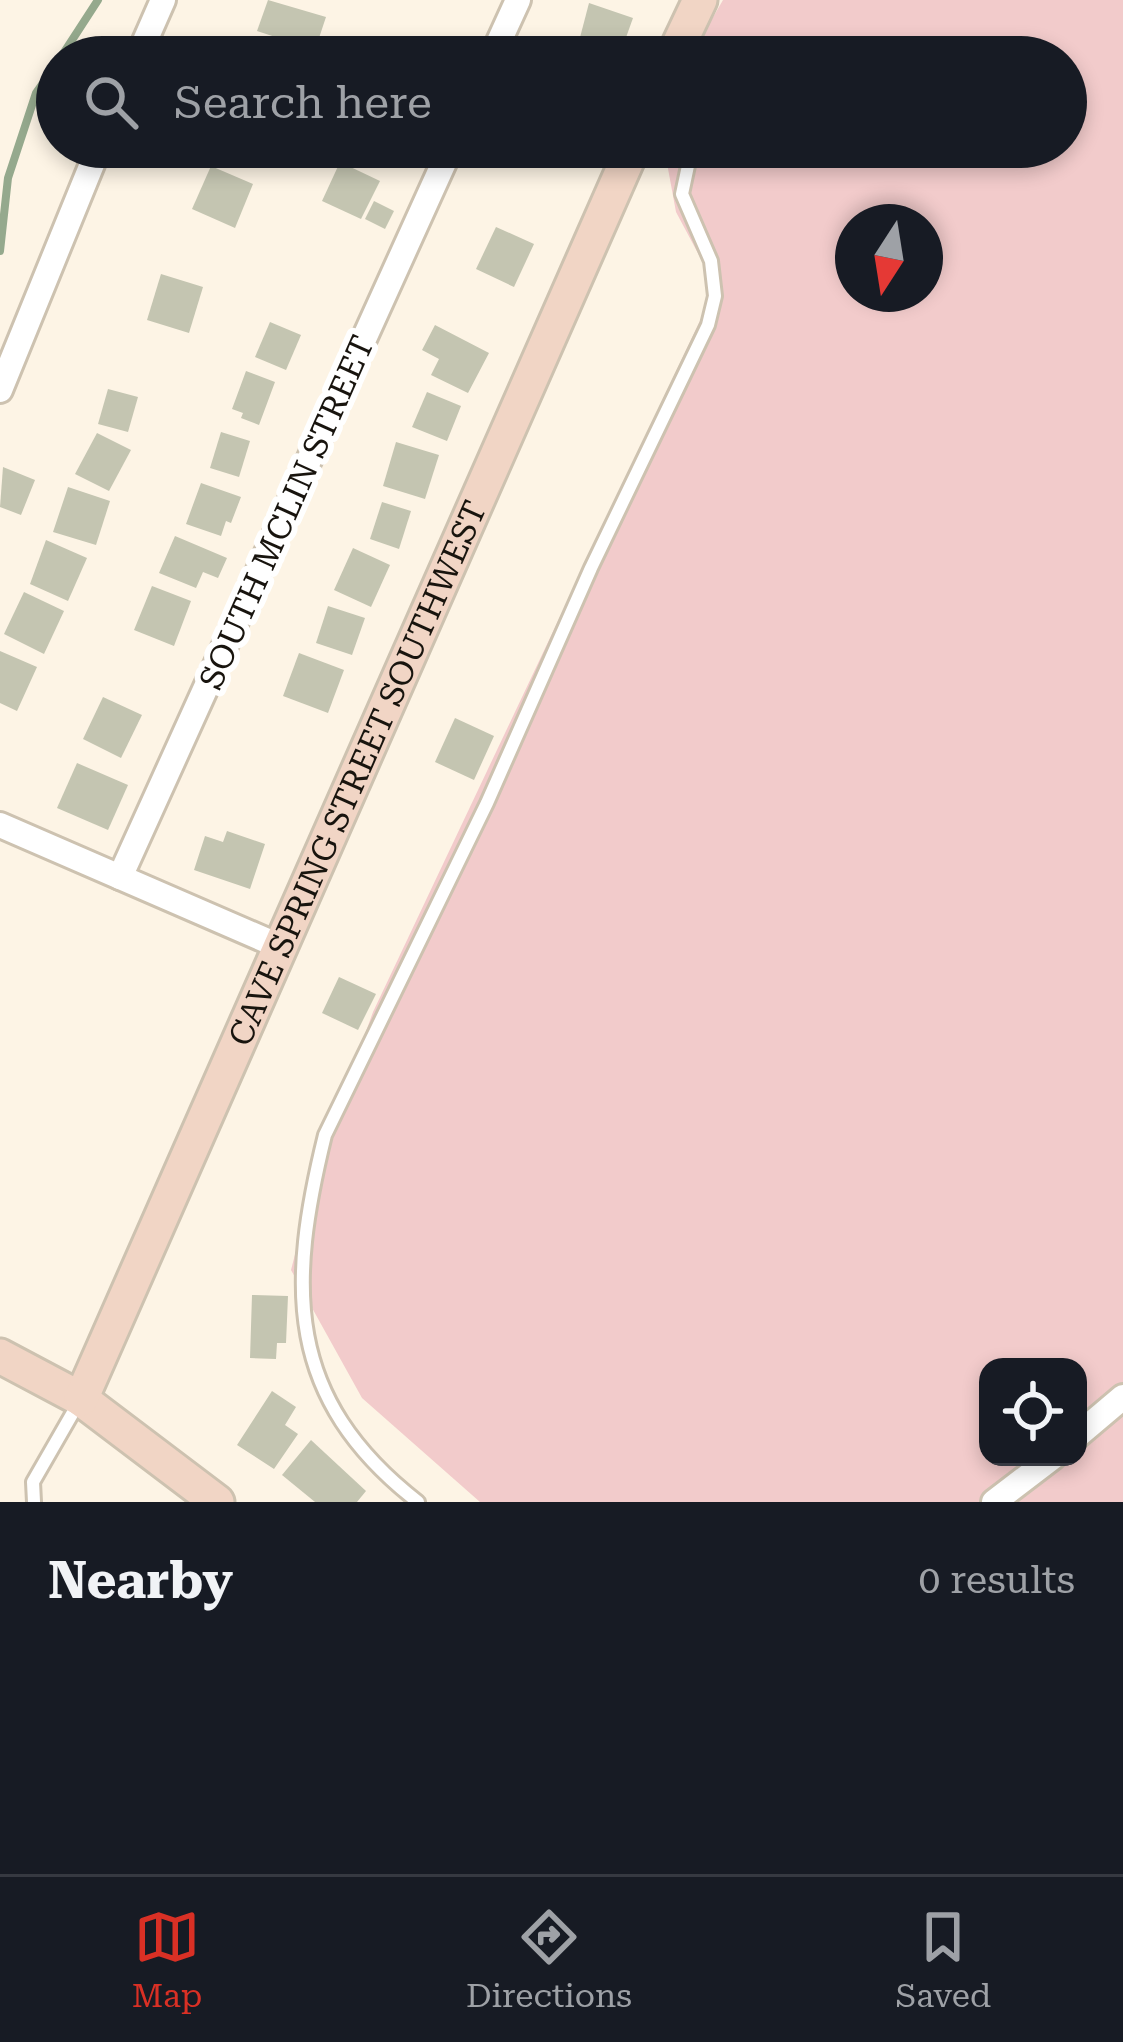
<!DOCTYPE html>
<html lang="en">
<head>
<meta charset="utf-8">
<style>
	body { margin:0; font-family:"Roboto Serif",serif; background:#242831; color:#f1f3f6 }
	.controls { position:absolute; right:36px; bottom:36px; display:grid; overflow:hidden; border-radius:24px; box-shadow:0 6px 18px #0003 }
	.controls button { width:108px; height:108px; display:grid; place-items:center; padding:0; border:0; border-bottom:3px solid #363941; background:#171b24; color:#f1f3f6; font:60px sans-serif }
	.compass { position:absolute; left:835px; top:204px; width:108px; height:108px; border-radius:50%; background:#171b24; box-shadow:0 6px 18px #0003; rotate:192deg }
	.list { margin:0; padding:0; list-style:none }
	h2 { display:flex; justify-content:space-between; align-items:center; height:156px; margin:0; padding:0 48px; font-size:51px }
	h2 small { font-size:39px; font-weight:400; color:#9ea1a6 }
	.icon { flex:none; width:66px; height:66px; fill:none; stroke:currentColor; stroke-width:2; stroke-linecap:round; stroke-linejoin:round }
	.map { position:relative; flex:none; width:1123px; height:1502px; overflow:hidden }
	.search { position:absolute; background:#171b24; box-shadow:0 6px 18px #0003; left:36px; right:36px; top:36px; height:132px; display:flex; align-items:center; gap:30px; box-sizing:border-box; padding:0 42px; border-radius:66px; color:#9ea1a6; font-size:45px }
	.sheet { height:372px; background:#171b24 }
	nav { display:flex; justify-content:space-around; align-items:center; box-sizing:border-box; height:168px; border-top:3px solid #363941; background:#171b24; font-size:33px; color:#9ea1a6 }
	nav a { display:grid; justify-items:center; gap:6px }
	nav .on { color:#d93025 }
	.map>svg:first-child { display:block }
</style>
</head>
<body>
<div class="map">
<svg width="1123" height="1502" viewBox="0 0 1123 1502">
	<rect width="100%" height="100%" fill="#fdf4e5"/>
	<!-- green -->
	<path fill="#f2cbcb" fill-rule="evenodd" d="M723,0h400v1502h-643l-118,-104 -71,-128 27,-105 55,-153 343,-725 -40,-75 -12,-65h402v-90h-376zM853,222h72v72h-72zM988,1367h90v90h-90z"/>
	<g fill="none" stroke-linecap="round" stroke-linejoin="round">
		<!-- stream -->
		<g stroke="#95a98d" stroke-width="8">
			<path d="M61,57l37,-57"/>
			<path d="M0,251l8,-73 28,-85 21,-30"/>
		</g>
	</g>
	<!-- building -->
	<g fill="#c4c5b1">
		<path d="M268,0l58,17 -11,33 -58,-19z"/>
		<path d="M589,3l44,15 -14,39h-18l-24,-8z"/>
		<path d="M350,147h53l-8,19z"/>
		<path d="M525,147h52l-10,20z"/>
		<path d="M340,162l40,19 -19,38 -39,-18z"/>
		<path d="M211,166l42,18 -18,44 -43,-19z"/>
		<path d="M374,201l20,10 -9,18 -20,-10z"/>
		<path d="M496,227l38,17 -20,43 -38,-18z"/>
		<path d="M161,274l42,13 -14,46 -42,-13z"/>
		<path d="M270,322l31,13 -15,35 -31,-13z"/>
		<path d="M435,325l54,28 -21,40 -37,-18 8,-16 -17,-9z"/>
		<path d="M246,371l29,11 -16,43 -18,-7 2,-5 -11,-4z"/>
		<path d="M108,389l30,8 -10,35 -30,-8z"/>
		<path d="M427,392l34,14 -14,35 -35,-14z"/>
		<path d="M221,432l29,9 -11,36 -29,-9z"/>
		<path d="M97,433l34,17 -22,41 -34,-17z"/>
		<path d="M396,442l43,13 -14,44 -42,-13z"/>
		<path d="M3,467l32,13 -14,35 -21,-8z"/>
		<path d="M201,483l40,14 -10,26 -5,-2 -5,15 -35,-12z"/>
		<path d="M68,487l42,14 -14,44 -43,-13z"/>
		<path d="M382,502l29,9 -12,38 -29,-10z"/>
		<path d="M175,536l52,22 -9,20 -15,-6 -7,16 -37,-15z"/>
		<path d="M46,540l41,18 -19,43 -38,-17z"/>
		<path d="M353,548l37,17 -19,42 -37,-17z"/>
		<path d="M152,586l39,15 -17,45 -40,-16z"/>
		<path d="M24,592l40,19 -20,43 -40,-20z"/>
		<path d="M328,606l37,12 -13,37 -36,-12z"/>
		<path d="M0,651l37,16 -20,44 -17,-8z"/>
		<path d="M299,653l45,17 -16,43 -45,-17z"/>
		<path d="M103,697l39,18 -21,43 -38,-19z"/>
		<path d="M455,718l39,18 -20,44 -39,-18z"/>
		<path d="M77,763l51,22 -20,45 -51,-22z"/>
		<path d="M227,831l38,13 -15,45 -56,-19 11,-34 18,6z"/>
		<path d="M339,977l37,17 -18,36 -36,-17z"/>
		<path d="M252,1295l36,1 -2,47h-9l-1,16 -26,-1z"/>
		<path d="M272,1391l24,16 -11,18 13,9 -24,35 -37,-24z"/>
		<path d="M311,1440l55,51 -9,11h-42l-33,-27z"/>
	</g>
	<g fill="none" stroke-linecap="round" stroke-linejoin="round">
		<defs>
			<g id="lane">
				<path d="M34,1502l-1,-20 46,-80"/>
				<path d="M418,1502c-134,-104 -130,-217 -93,-367l162,-332 104,-235 117,-243 7,-29 -4,-35 -29,-67 10,-47"/>
			</g>
			<g id="street">
				<path d="M138,57l25,-57"/>
				<path d="M492,57l26,-57"/>
				<path d="M0,390l99,-243"/>
				<path d="M0,825l279,121"/>
				<path d="M120,877l331,-730"/>
				<path d="M1078,1435l45,-38"/>
				<path d="M994,1502l59,-45"/>
			</g>
			<g id="secondary">
				<path d="M673,57l27,-57"/>
				<path d="M0,1356l81,43 136,103"/>
				<path id="s1" d="M81,1399l552,-1252"/>
			</g>
		</defs>
		<!-- lane casing -->
		<use href="#lane" stroke="#cdc2b0" stroke-width="18"/>
		<!-- street casing -->
		<use href="#street" stroke="#cdc2b0" stroke-width="30"/>
		<!-- secondary casing -->
		<use href="#secondary" stroke="#cdc2b0" stroke-width="39"/>
		<!-- lane -->
		<use href="#lane" stroke="#fff" stroke-width="12"/>
		<!-- street -->
		<use href="#street" stroke="#fff" stroke-width="24"/>
		<!-- secondary -->
		<use href="#secondary" stroke="#f1d5c5" stroke-width="33"/>
	</g>
	<g text-anchor="middle" stroke-width="12" stroke-linejoin="round" paint-order="stroke">
		<!-- street labels -->
		<g font-size="33" fill="#18140e" stroke="#fff">
			<text transform="translate(286 512) rotate(-66)" y="12">SOUTH MCLIN STREET</text>
			<text dy="12" stroke="none"><textPath href="#s1" startOffset="684">CAVE SPRING STREET SOUTHWEST</textPath></text>
		</g>
	</g>
</svg>
<div class="controls">
<button><svg class="icon" aria-label="locate" viewBox="0 0 24 24"><circle cx="12" cy="12" r="6"/><path d="M12 2v4M12 18v4M2 12h4M18 12h4"/></svg></button>
</div>
<svg class="compass" viewBox="-18 -18 36 36"><path d="M0-13l5 13h-10z" fill="#e53935"/><path d="M0 13l5-13h-10z" fill="#9ea1a6"/></svg>
<div class="search"><svg class="icon" aria-label="search" viewBox="0 0 24 24"><circle cx="10" cy="10" r="6"/><path d="M15 15l6 6"/></svg>Search here</div>
</div>
<section class="sheet">
<h2>Nearby<small>0 results</small></h2>
<ul class="list">
</ul>
</section>
<nav>
<a class="on"><svg class="icon" aria-label="map" viewBox="0 0 24 24"><path d="M3 6l6-2 6 2 6-2v14l-6 2-6-2-6 2zM9 4v14M15 6v14"/></svg>Map</a>
<a><svg class="icon" aria-label="directions" viewBox="0 0 24 24"><path d="M12 3l9 9-9 9-9-9zM9 14v-3h6M13 9l2 2-2 2"/></svg>Directions</a>
<a><svg class="icon" aria-label="saved" viewBox="0 0 24 24"><path d="M7 4h10v16l-5-4-5 4z"/></svg>Saved</a>
</nav>
</body>
</html>
